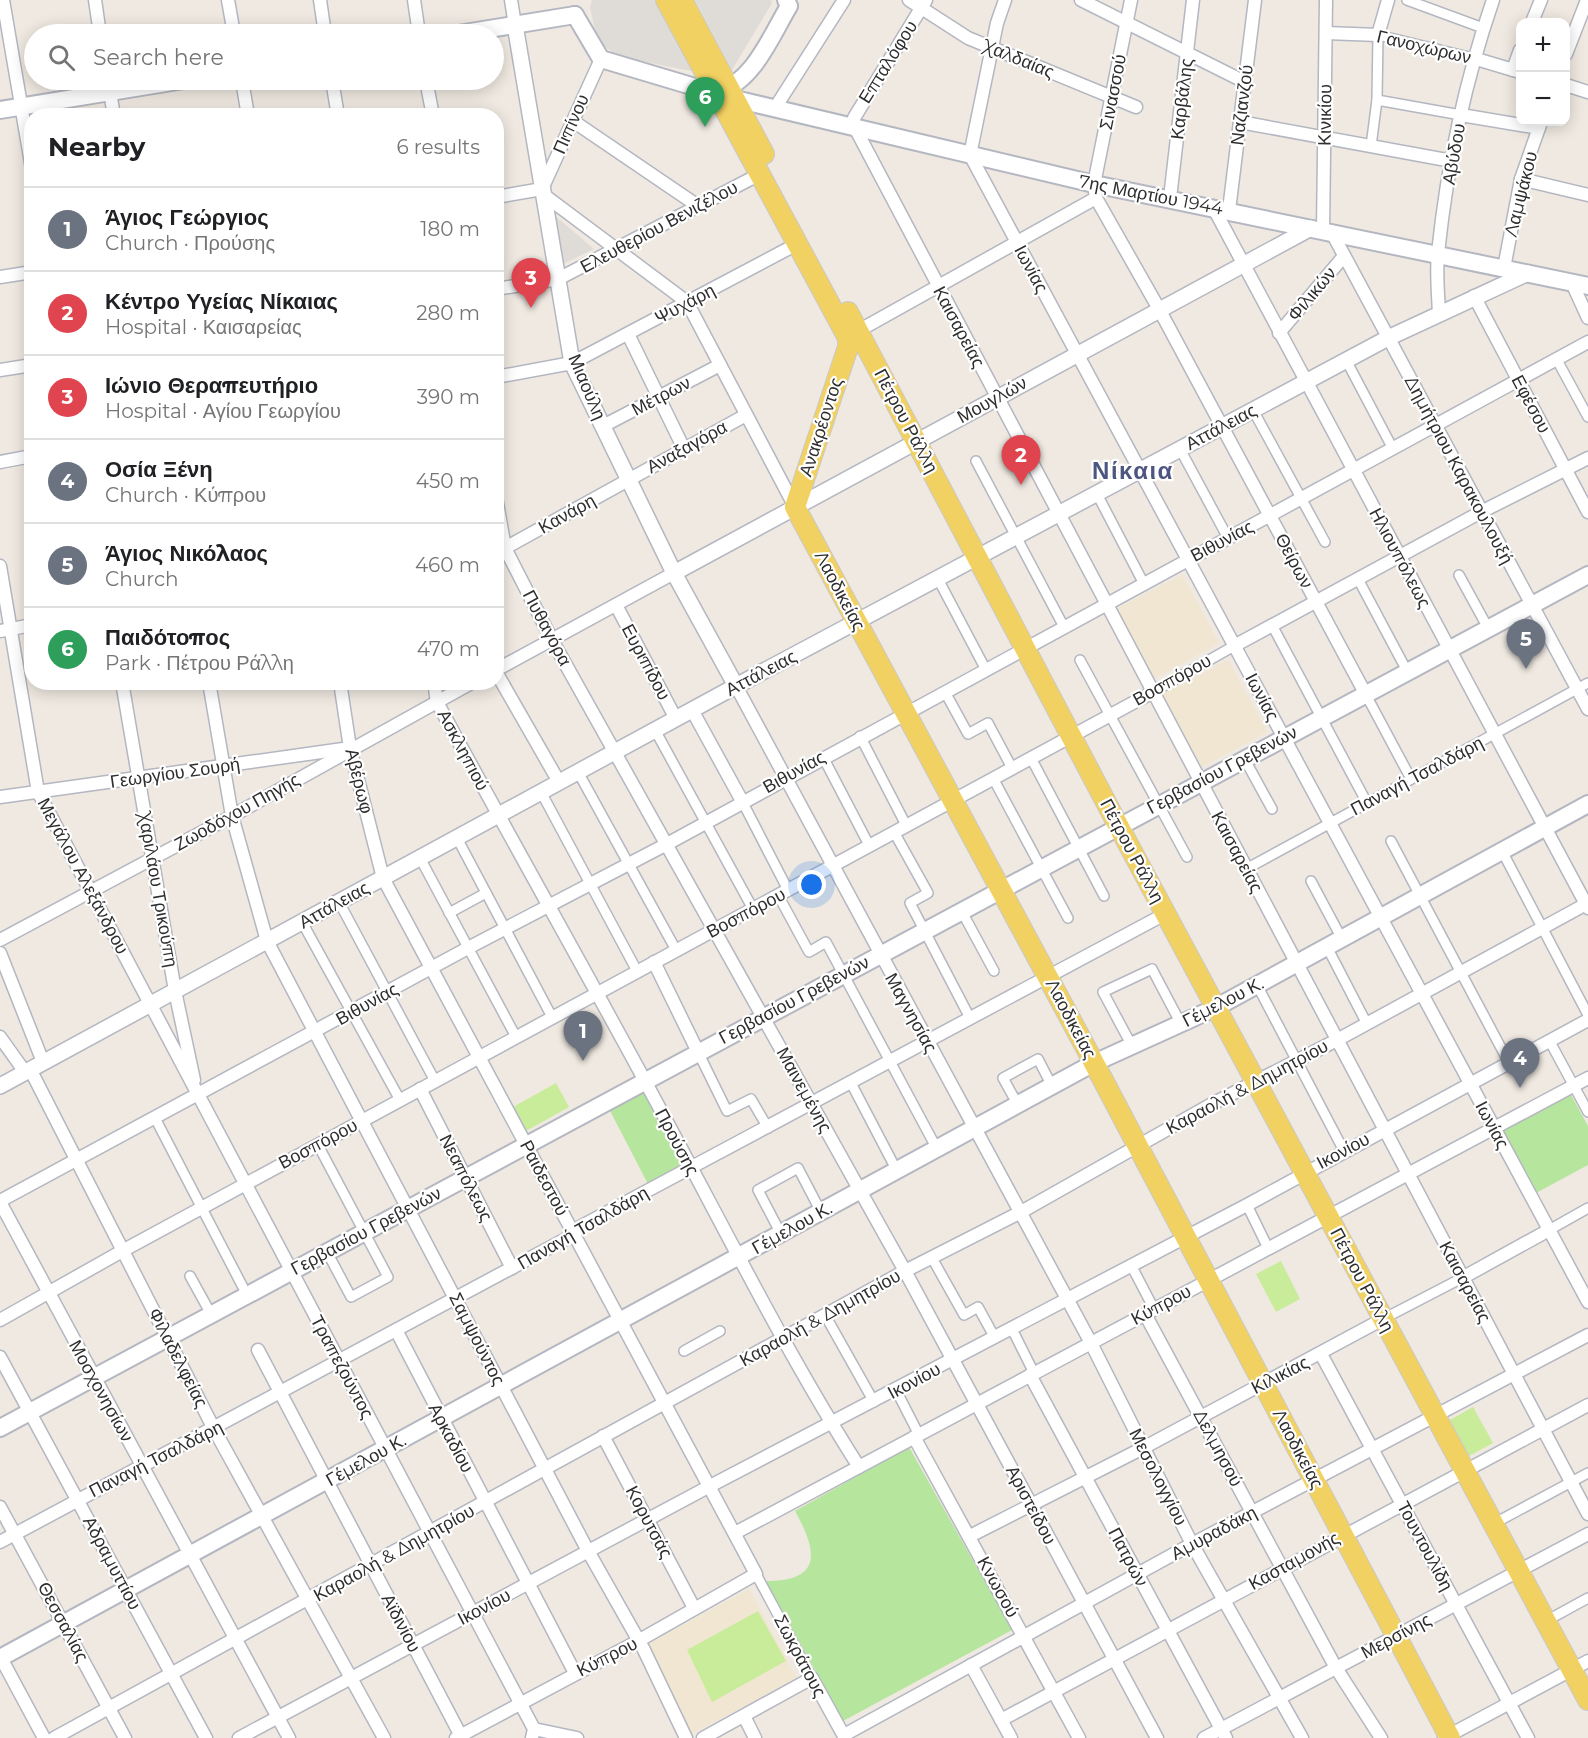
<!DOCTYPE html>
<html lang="en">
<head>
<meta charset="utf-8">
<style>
	body { margin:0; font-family:Montserrat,sans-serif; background:#f2f2f2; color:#202124 }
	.controls { position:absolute; right:18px; top:18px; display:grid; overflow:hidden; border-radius:12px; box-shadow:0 3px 15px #0003 }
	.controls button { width:54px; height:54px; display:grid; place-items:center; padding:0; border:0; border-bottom:2px solid #e0e0e0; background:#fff; color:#202124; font:30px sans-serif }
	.you { position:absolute; left:812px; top:885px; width:21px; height:21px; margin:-15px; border:4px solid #fff; border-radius:50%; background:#1a73e8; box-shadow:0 0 0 9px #1a73e833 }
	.badge { display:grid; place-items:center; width:39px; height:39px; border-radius:50%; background:#0b8043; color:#fff; font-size:20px; font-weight:700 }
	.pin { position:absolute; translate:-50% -50px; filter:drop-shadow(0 2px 3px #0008) }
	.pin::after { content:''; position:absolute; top:32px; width:21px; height:18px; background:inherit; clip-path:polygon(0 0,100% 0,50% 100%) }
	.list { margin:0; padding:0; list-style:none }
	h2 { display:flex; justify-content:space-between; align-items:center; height:78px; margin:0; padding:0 24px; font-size:26px }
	h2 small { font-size:20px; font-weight:400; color:#757577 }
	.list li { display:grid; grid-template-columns:39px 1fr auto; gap:18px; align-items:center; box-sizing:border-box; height:84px; padding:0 24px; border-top:2px solid #e0e0e0 }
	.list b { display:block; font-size:22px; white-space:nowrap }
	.list p { margin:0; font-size:20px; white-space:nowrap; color:#757577 }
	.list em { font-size:20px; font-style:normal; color:#757577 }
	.icon { flex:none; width:33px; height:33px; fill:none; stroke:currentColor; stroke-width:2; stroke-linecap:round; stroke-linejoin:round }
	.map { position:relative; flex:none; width:1588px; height:1738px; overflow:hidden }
	.search { position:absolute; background:#fff; box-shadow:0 3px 15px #0003; left:24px; top:24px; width:480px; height:66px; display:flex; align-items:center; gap:15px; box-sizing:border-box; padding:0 21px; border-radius:33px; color:#757577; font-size:22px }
	.panel { position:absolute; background:#fff; box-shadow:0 3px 15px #0003; left:24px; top:108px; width:480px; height:582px; border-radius:24px }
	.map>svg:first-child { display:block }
</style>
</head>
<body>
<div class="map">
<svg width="1588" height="1738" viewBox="0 0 1588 1738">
	<rect width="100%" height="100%" fill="#efe9e1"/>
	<!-- education -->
	<g fill="#f0e6d1">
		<path d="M1182,575l37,68 -65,36 -38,-70z"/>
		<path d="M1228,660l39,72 -65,35 -40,-73z"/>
		<path d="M749,1589l48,89 -110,58 -46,-88z"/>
	</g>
	<!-- green -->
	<g fill="#b6e59e">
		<path d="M644,1086l42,79 -38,19 -41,-79z"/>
		<path d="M1570,1093l18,33v39l-52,28 -34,-64z"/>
		<path d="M909,1447l103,183 -169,91 -77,-140c59,0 50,-32 29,-70z"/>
	</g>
	<!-- pitch -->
	<g fill="#c9ec9a">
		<path d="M556,1083l13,24 -43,24 -13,-24z"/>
		<path d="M1281,1261l19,38 -24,13 -20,-38z"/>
		<path d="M1473,1407l20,36 -24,13 -19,-36z"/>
		<path d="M758,1611l28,50 -74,41 -25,-52z"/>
	</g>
	<!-- plaza -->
	<g fill="#dfdcd8">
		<path d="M592,0h67l37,72 -76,-15 -16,-11 -9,-16 -5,-23z"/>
		<path d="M695,0h76l1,3 -40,67z"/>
		<path d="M554,215l40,34 -31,15z"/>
	</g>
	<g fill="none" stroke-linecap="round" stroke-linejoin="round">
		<defs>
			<g id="pedestrian">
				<path d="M1407,0l76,28"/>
				<path d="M1377,100l84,15"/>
				<path d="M1371,146l6,-46 1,-65 95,23"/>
				<path d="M1346,360l47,89"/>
				<path d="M1557,360l31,57"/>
				<path d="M1253,410l72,132"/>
				<path d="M1180,449l48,89"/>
				<path d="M976,461l88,166"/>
				<path d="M1097,494l47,90"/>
				<path d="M1459,575l29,53"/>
				<path d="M938,579l48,91"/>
				<path d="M1358,579l49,92"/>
				<path d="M1272,625l95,178"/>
				<path d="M1080,660l107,197"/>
				<path d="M945,692l23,42 20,-11 24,45"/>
				<path d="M1153,692l81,-46"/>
				<path d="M1365,693l46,86"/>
				<path d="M655,730l98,179"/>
				<path d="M860,736l46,89"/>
				<path d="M823,757l46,88"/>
				<path d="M1031,758l73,138"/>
				<path d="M1244,758l28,51"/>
				<path d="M578,772l98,178"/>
				<path d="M993,778l75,140"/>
				<path d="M541,792l96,179"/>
				<path d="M742,801l46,89"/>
				<path d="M894,832l34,61 -18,10 60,115"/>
				<path d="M457,838l95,179"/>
				<path d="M1391,841l117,220"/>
				<path d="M1502,851l86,164"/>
				<path d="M420,858l96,179"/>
				<path d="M1246,869l342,-186"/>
				<path d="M1311,881l31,58"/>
				<path d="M778,895l31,57 17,-10 111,207"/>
				<path d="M339,902l96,179"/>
				<path d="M961,910l33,61"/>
				<path d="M449,913l37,-20"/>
				<path d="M302,922l98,178"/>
				<path d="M1327,947l40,77"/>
				<path d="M1257,985l87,166"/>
				<path d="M1549,1040l39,72"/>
				<path d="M1132,1046l-29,-54 49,-23 29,55"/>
				<path d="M698,1052l29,59 24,-12 17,29"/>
				<path d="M851,1083l46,88"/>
				<path d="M1018,1105l-15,-27 35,-19 14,27"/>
				<path d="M155,1118l92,177"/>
				<path d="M318,1145l70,132 -37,20 -24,-45"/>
				<path d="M1247,1205l21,43"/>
				<path d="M1549,1230l39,-22"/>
				<path d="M781,1234l-23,-44 40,-22 23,44"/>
				<path d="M932,1258l32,57 14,-8 17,31"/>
				<path d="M1131,1265l23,44"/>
				<path d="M190,1276l21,38"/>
				<path d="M825,1315l49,87"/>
				<path d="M1383,1319l79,-41"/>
				<path d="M1012,1329l22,44"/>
				<path d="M684,1351l36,-20"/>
				<path d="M896,1390l23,45"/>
				<path d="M1493,1524l95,-51"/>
				<path d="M756,1574l56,104"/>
				<path d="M1546,1621l42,-23"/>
			</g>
			<g id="minor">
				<path d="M3,0l29,169"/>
				<path d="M95,0l5,34"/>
				<path d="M228,0l6,34"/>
				<path d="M320,0l5,34"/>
				<path d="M414,0l5,34"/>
				<path d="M511,0l4,25"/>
				<path d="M909,0l59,38 168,69"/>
				<path d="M926,0l-72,118v8l734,1388"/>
				<path d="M1005,0l-8,23 -27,132 618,1147"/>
				<path d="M1081,0l164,82"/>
				<path d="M1131,0l-37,184 2,14 63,111 206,384"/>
				<path d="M1532,22l9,-22"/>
				<path d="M1326,33l52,2 10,-35"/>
				<path d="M1566,54l21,-54"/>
				<path d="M1473,58l47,14"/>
				<path d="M1513,70l7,-20"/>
				<path d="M108,80l6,36"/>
				<path d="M242,80l6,36"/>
				<path d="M332,80l6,36"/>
				<path d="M426,80l7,36"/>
				<path d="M1566,85l22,7"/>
				<path d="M775,108l69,-108"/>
				<path d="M1461,115l78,13"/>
				<path d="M573,121l125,85"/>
				<path d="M1240,122l212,39"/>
				<path d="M1521,179l67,16"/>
				<path d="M544,195l143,107 108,205"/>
				<path d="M496,197l46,-8 59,-130"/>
				<path d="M1170,198l23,-198"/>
				<path d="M1213,207l375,701"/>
				<path d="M1229,210l26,-210"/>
				<path d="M1323,230l3,-230"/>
				<path d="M1331,231l257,478"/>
				<path d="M1504,268l17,-89 20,-57"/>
				<path d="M0,277l32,-5"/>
				<path d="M1572,283l16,35"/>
				<path d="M496,289l62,-10 202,-105"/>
				<path d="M1474,296l114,216"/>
				<path d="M1439,313c-1,-20 -3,-41 -1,-60 9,-86 27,-172 55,-253"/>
				<path d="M858,331l238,-133"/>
				<path d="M1279,333l65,-77"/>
				<path d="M628,334l56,115"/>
				<path d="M0,370l32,-5"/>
				<path d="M496,377l76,-14 225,-119"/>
				<path d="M603,426l117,-61"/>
				<path d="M0,462l32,-6"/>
				<path d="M496,497l9,51 47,92 353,631 252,467"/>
				<path d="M496,550l9,-2 241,-133"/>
				<path d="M0,566l38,226 496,937 -2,9"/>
				<path d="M616,605l60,114"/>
				<path d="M0,631l32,-6"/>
				<path d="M1234,646l247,-134 107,-54"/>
				<path d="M496,670l178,-97"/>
				<path d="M496,672l63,110"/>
				<path d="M122,682l53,309 19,89"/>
				<path d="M209,682l23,134 35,125 321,610 56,99 42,88"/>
				<path d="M340,682l10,66 33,130 373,696 -118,67 -182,97"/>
				<path d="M434,682l3,20c73,136 149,269 222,405 65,120 126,244 200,360"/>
				<path d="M736,686l355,657 101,201 110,194"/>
				<path d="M692,710l50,91"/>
				<path d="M0,797l343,-48"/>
				<path d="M0,940l232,-124 241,-134"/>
				<path d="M0,953l43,109"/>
				<path d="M654,962l44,90"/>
				<path d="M0,1037l25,35"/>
				<path d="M30,1069l184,360 170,309"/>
				<path d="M420,1089l92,179"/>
				<path d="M0,1201l468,-253 199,-104 921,-502"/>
				<path d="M0,1202l289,536"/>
				<path d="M1462,1278l87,-48"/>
				<path d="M1145,1314l191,354 45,70"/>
				<path d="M0,1320l124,-70 1029,-558"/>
				<path d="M396,1330l179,343"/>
				<path d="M258,1350l203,386"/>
				<path d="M1321,1354l207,384"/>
				<path d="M0,1357l206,381"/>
				<path d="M1030,1375l196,363"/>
				<path d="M603,1436l91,172"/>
				<path d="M914,1437l165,301"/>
				<path d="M0,1507l125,231"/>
				<path d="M735,1533l853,-455"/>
				<path d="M970,1536l173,-88 240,-129"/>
				<path d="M0,1542l575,-308 1,-5 69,-37 520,-278"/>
				<path d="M0,1656l44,82"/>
				<path d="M971,1665l40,73"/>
				<path d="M744,1716l11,22"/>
				<path d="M1001,1720l587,-315"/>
				<path d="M534,1729l43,9"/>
				<path d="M844,1735l348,-191 396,-209"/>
				<path d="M54,1738l851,-467 116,-59 191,-108 125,-64 251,-137"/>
				<path d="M239,1738l471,-252 537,-281 341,-185"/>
				<path d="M703,1738l109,-60 33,60"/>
				<path d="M1204,1738l384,-204"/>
				<path d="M1444,1738l144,-77"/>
			</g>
			<g id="tertiary">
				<path d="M515,25l57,338 102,210 62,113"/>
				<path d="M674,573l637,-345"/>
				<path d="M0,1086l736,-400 652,-348 140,-65"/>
			</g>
			<g id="secondary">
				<path d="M575,15l26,44 134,40 359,85 494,102"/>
				<path d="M458,34l117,-19"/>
				<path d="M717,92c36,-9 54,-56 72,-86l-3,-6"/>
				<path d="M0,110l184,-30"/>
				<path d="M0,1428l1588,-853"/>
				<path d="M0,1658l1094,-595 121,-55 373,-204"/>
			</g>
			<g id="primary">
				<path d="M666,0l182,338v9l-53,160 299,556 356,675"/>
				<path d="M682,0l82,154"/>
				<path d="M848,312l272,517 468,871"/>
			</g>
		</defs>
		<!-- pedestrian casing -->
		<use href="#pedestrian" stroke="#b4b7c1" stroke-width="12"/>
		<!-- minor casing -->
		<use href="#minor" stroke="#b4b7c1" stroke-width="15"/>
		<!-- tertiary casing -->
		<use href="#tertiary" stroke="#b4b7c1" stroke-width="18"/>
		<!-- secondary casing -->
		<use href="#secondary" stroke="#b4b7c1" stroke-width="20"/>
		<!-- primary casing -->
		<use href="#primary" stroke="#c9c9c9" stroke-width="22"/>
		<!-- pedestrian -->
		<use href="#pedestrian" stroke="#fff" stroke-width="9"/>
		<!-- minor -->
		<use href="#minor" stroke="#fff" stroke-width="12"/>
		<!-- tertiary -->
		<use href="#tertiary" stroke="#fff" stroke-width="15"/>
		<!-- secondary -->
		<use href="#secondary" stroke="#fff" stroke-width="16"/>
		<!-- primary -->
		<use href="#primary" stroke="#f2d163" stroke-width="20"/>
	</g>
	<g text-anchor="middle" stroke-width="4.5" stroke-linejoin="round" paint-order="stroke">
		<!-- street labels -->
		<g font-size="18" fill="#2e2e2e" stroke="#fff">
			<text transform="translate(1424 47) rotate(13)" y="6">Γανοχώρων</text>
			<text transform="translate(1019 59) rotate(22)" y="6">Χαλδαίας</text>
			<text transform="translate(888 62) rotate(-58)" y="6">Επταλόφου</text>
			<text transform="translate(1113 92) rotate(-79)" y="6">Σινασσού</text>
			<text transform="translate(1182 99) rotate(-83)" y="6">Καρβάλης</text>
			<text transform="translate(1242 105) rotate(-83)" y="6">Ναζιανζού</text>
			<text transform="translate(1325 115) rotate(-89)" y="6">Κινικίου</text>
			<text transform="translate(571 124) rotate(-66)" y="6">Πιπίνου</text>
			<text transform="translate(1454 154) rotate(-80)" y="6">Αβύδου</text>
			<text transform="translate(1521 194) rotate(-76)" y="6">Λαμψάκου</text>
			<text transform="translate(1151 195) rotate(11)" y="6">7ης Μαρτίου 1944</text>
			<text transform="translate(659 227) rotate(-28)" y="6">Ελευθερίου Βενιζέλου</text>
			<text transform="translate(1031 269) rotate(62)" y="6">Ιωνίας</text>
			<text transform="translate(1312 294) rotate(-50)" y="6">Φιλικών</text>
			<text transform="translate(685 304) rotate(-28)" y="6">Ψυχάρη</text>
			<text transform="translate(959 327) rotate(62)" y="6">Καισαρείας</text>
			<text transform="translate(587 387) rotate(67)" y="6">Μιαούλη</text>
			<text transform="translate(661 396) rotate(-28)" y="6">Μέτρων</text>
			<text transform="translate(992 400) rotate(-29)" y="6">Μουγλών</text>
			<text transform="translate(1531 404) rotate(62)" y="6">Εφέσου</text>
			<text transform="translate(906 421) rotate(62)" y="6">Πέτρου Ράλλη</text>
			<text transform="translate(821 427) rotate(-72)" y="6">Ανακρέοντος</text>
			<text transform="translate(1221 427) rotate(-28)" y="6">Αττάλειας</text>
			<text transform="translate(687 447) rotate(-29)" y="6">Αναξαγόρα</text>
			<text transform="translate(1459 470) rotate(62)" y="6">Δημήτριου Καρακουλουξή</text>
			<text transform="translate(567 514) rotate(-29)" y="6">Κανάρη</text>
			<text transform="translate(1222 541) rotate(-28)" y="6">Βιθυνίας</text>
			<text transform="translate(1400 558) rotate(62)" y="6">Ηλιουπόλεως</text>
			<text transform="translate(1294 561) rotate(62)" y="6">Θείρων</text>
			<text transform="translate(840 591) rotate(62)" y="6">Λαοδικείας</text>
			<text transform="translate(547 628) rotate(62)" y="6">Πυθαγόρα</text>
			<text transform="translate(646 662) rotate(62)" y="6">Ευριπίδου</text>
			<text transform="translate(761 673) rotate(-28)" y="6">Αττάλειας</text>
			<text transform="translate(1172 680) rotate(-29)" y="6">Βοσπόρου</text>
			<text transform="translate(1262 697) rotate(62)" y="6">Ιωνίας</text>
			<text transform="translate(463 750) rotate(62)" y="6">Ασκληπιού</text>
			<text transform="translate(1222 770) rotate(-28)" y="6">Γερβασίου Γρεβενών</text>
			<text transform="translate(794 772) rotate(-29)" y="6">Βιθυνίας</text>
			<text transform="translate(175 773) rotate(-8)" y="6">Γεωργίου Σουρή</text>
			<text transform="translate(1417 776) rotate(-28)" y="6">Παναγή Τσαλδάρη</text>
			<text transform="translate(359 781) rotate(76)" y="6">Αβέρωφ</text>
			<text transform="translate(237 812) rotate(-29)" y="6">Ζωοδόχου Πηγής</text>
			<text transform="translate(1132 851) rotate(62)" y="6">Πέτρου Ράλλη</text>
			<text transform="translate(1237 852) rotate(62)" y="6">Καισαρείας</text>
			<text transform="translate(83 876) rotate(62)" y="6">Μεγάλου Αλεξάνδρου</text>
			<text transform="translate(158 890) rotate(80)" y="6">Χαριλάου Τρικούπη</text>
			<text transform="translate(334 905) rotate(-29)" y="6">Αττάλειας</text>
			<text transform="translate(746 913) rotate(-28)" y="6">Βοσπόρου</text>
			<text transform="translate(794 1000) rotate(-28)" y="6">Γερβασίου Γρεβενών</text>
			<text transform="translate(1223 1002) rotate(-27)" y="6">Γέμελου Κ.</text>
			<text transform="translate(367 1004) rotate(-29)" y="6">Βιθυνίας</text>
			<text transform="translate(911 1013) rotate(61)" y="6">Μαγνησίας</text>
			<text transform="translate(1071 1019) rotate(62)" y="6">Λαοδικείας</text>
			<text transform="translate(1247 1087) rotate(-28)" y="6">Καραολή &amp; Δημητρίου</text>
			<text transform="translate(804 1090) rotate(61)" y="6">Μαινεμένης</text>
			<text transform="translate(1492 1125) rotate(62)" y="6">Ιωνίας</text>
			<text transform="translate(677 1142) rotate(62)" y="6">Προύσης</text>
			<text transform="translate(318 1144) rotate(-28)" y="6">Βοσπόρου</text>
			<text transform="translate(1343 1151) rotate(-28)" y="6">Ικονίου</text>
			<text transform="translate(466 1178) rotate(63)" y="6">Νεαπόλεως</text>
			<text transform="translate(544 1178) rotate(62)" y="6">Ραιδεστού</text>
			<text transform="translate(583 1228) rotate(-30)" y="6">Παναγή Τσαλδάρη</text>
			<text transform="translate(792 1228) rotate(-29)" y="6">Γέμελου Κ.</text>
			<text transform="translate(366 1231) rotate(-28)" y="6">Γερβασίου Γρεβενών</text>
			<text transform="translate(1362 1280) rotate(62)" y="6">Πέτρου Ράλλη</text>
			<text transform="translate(1465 1282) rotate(62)" y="6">Καισαρείας</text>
			<text transform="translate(1161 1305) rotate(-28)" y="6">Κύπρου</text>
			<text transform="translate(820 1318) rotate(-29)" y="6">Καραολή &amp; Δημητρίου</text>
			<text transform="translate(477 1339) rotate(63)" y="6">Σαμψούντος</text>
			<text transform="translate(178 1358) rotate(63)" y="6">Φιλαδελφείας</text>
			<text transform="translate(342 1367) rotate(62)" y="6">Τραπεζούντος</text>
			<text transform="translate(1280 1375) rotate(-27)" y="6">Κιλικίας</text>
			<text transform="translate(914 1381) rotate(-28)" y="6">Ικονίου</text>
			<text transform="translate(101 1391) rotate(61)" y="6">Μοσχονησίων</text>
			<text transform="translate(451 1438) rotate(62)" y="6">Αρκαδίου</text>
			<text transform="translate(1218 1448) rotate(62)" y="6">Δελμησού</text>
			<text transform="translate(1298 1449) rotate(62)" y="6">Λαοδικείας</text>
			<text transform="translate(156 1459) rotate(-27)" y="6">Παναγή Τσαλδάρη</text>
			<text transform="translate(366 1460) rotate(-29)" y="6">Γέμελου Κ.</text>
			<text transform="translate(1158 1477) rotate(63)" y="6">Μεσολογγίου</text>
			<text transform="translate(1031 1505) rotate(62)" y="6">Αριστείδου</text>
			<text transform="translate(649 1522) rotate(62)" y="6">Κορυτσάς</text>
			<text transform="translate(1214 1533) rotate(-28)" y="6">Αμυραδάκη</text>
			<text transform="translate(1425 1546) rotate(62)" y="6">Τουντουλίδη</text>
			<text transform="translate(394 1553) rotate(-29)" y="6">Καραολή &amp; Δημητρίου</text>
			<text transform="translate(1128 1557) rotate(62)" y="6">Πατρών</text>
			<text transform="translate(1294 1561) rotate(-29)" y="6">Κασταμονής</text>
			<text transform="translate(112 1563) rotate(62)" y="6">Αδραμυττίου</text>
			<text transform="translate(998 1587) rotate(61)" y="6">Κνωσού</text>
			<text transform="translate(484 1607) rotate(-28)" y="6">Ικονίου</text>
			<text transform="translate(63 1622) rotate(62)" y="6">Θεσσαλίας</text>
			<text transform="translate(401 1623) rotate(62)" y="6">Αϊδινίου</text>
			<text transform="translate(1396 1636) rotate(-28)" y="6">Μερσίνης</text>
			<text transform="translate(800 1656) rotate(62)" y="6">Σωκράτους</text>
			<text transform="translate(607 1657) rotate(-27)" y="6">Κύπρου</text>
		</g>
		<!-- district labels -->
		<g font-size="24" font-weight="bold" letter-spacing="1.5" fill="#4d5680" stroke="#fff">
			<text x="1133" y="479">Νίκαια</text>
		</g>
	</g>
</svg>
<div class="controls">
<button>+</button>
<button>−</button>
</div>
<div class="you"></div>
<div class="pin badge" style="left:583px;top:1061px;background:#6b7280">1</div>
<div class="pin badge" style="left:1021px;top:485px;background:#e0444e">2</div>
<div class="pin badge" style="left:531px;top:308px;background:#e0444e">3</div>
<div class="pin badge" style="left:1520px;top:1088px;background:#6b7280">4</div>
<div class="pin badge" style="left:1526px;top:669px;background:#6b7280">5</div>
<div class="pin badge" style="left:705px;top:127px;background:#2e9e5b">6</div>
<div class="search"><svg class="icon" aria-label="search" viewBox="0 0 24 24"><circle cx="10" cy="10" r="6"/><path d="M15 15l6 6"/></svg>Search here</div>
<section class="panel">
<h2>Nearby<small>6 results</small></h2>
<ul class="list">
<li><span class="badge" style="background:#6b7280">1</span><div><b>Άγιος Γεώργιος</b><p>Church · Προύσης</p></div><em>180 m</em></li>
<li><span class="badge" style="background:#e0444e">2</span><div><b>Κέντρο Υγείας Νίκαιας</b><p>Hospital · Καισαρείας</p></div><em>280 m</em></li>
<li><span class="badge" style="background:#e0444e">3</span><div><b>Ιώνιο Θεραπευτήριο</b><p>Hospital · Αγίου Γεωργίου</p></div><em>390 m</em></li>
<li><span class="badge" style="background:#6b7280">4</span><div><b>Οσία Ξένη</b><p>Church · Κύπρου</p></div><em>450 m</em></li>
<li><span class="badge" style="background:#6b7280">5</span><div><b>Άγιος Νικόλαος</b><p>Church</p></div><em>460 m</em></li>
<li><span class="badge" style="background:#2e9e5b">6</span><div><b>Παιδότοπος</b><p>Park · Πέτρου Ράλλη</p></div><em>470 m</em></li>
</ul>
</section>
</div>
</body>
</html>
